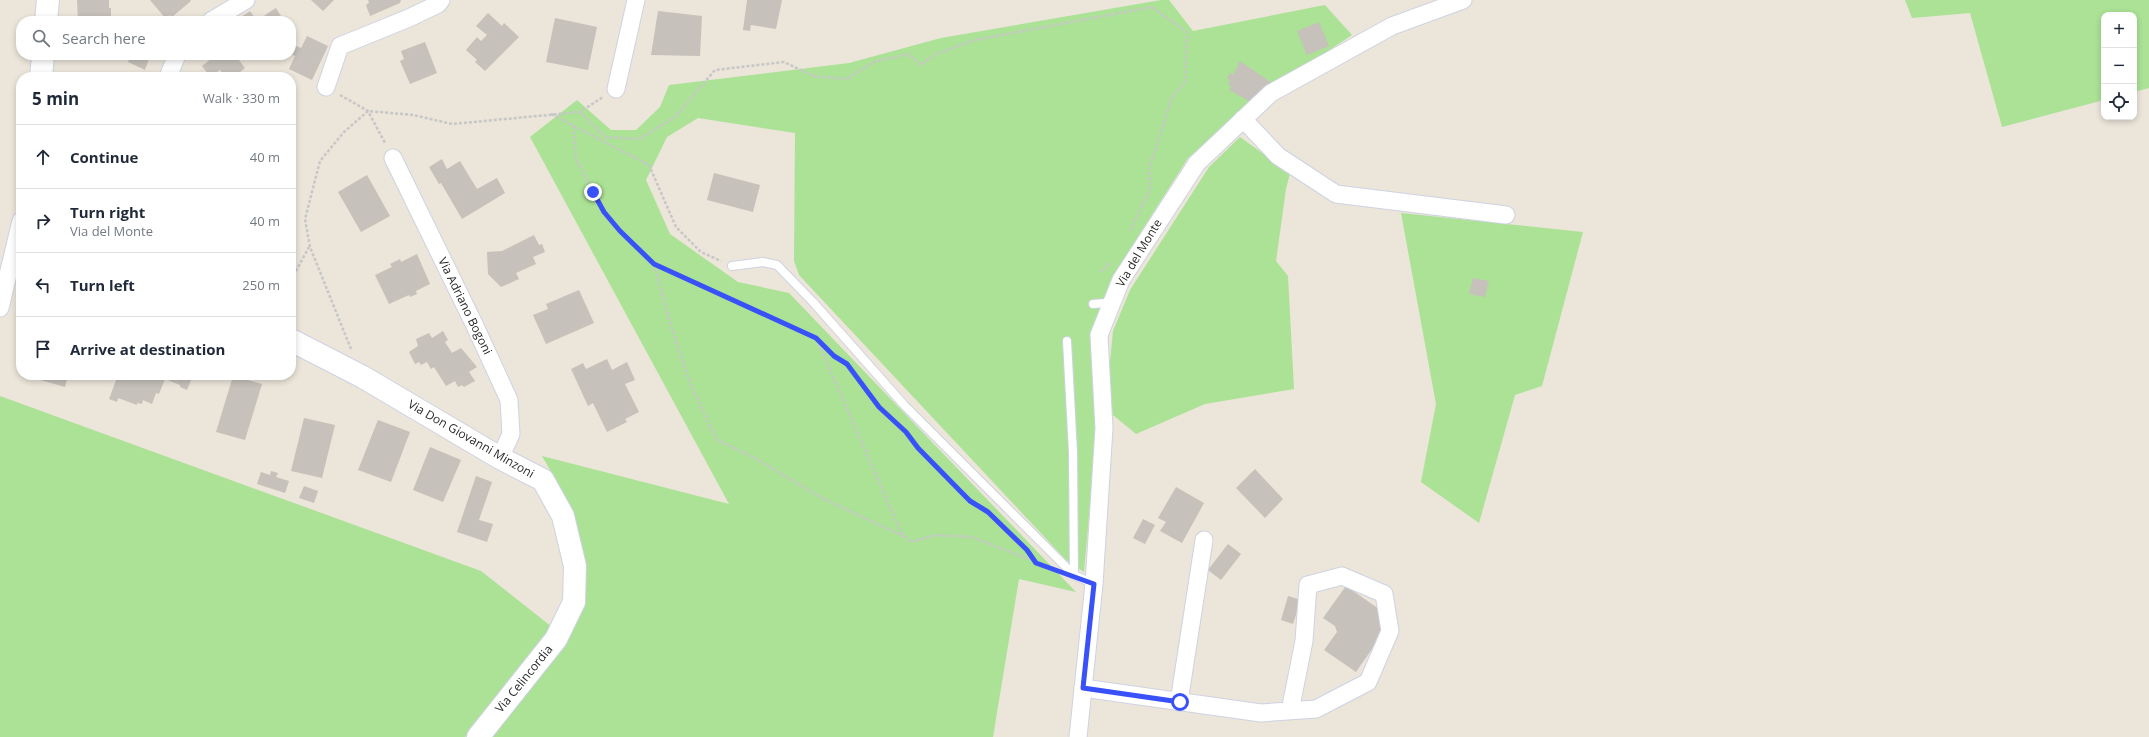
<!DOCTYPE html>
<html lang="en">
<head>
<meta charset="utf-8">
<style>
	body { margin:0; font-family:"Open Sans",sans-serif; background:#f2f2f3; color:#1f2937 }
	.controls { position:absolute; right:12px; top:12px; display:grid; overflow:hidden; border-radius:8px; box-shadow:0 2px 6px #0003 }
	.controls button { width:36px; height:36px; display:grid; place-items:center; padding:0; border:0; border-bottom:1px solid #e0e1e3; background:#fff; color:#1f2937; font:20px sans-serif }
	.stop { position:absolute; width:12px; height:12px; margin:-9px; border:3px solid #3951f9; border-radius:50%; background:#fff }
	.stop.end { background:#3951f9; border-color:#fff; box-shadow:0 1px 4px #0008 }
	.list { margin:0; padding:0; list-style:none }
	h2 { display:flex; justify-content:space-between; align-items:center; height:52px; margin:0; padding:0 16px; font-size:17px }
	h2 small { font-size:13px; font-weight:400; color:#747a83 }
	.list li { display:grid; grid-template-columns:26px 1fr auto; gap:12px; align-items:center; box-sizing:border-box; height:64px; padding:0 16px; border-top:1px solid #e0e1e3 }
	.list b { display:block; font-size:15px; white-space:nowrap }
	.list p { margin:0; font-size:13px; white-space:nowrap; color:#747a83 }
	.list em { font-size:13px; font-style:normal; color:#747a83 }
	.icon { flex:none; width:22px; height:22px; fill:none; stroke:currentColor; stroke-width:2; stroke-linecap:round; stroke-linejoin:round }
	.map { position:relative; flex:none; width:2149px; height:737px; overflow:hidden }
	.search { position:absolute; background:#fff; box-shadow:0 2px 6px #0003; left:16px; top:16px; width:280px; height:44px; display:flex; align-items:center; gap:10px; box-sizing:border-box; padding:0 14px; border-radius:16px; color:#747a83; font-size:15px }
	.panel { position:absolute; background:#fff; box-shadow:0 2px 6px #0003; left:16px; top:72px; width:280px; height:308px; border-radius:16px }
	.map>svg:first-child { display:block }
</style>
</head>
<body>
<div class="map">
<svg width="2149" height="737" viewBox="0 0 2149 737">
	<rect width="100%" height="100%" fill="#ebe5da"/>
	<!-- green -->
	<g fill="#abe296">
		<path d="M1161,0h8l24,31 132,-26 27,30 -59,39 -52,39 -53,45 -77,121 -19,54 4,105 -12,134 -18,-12 -267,-285 -5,-14 1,-128 -97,-15 -31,19 -21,43 24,54 68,48 51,11 287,299 -57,-13 -26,158h-506l81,-104 14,-77 -9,-46 -31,-54 187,48 -199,-367 47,-37 34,30h25l24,-23 9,-22 180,-22 92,-25z"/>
		<path d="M1905,0h244v88l-15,4v-77h-30v85l-102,27 -32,-114 -58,5z"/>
		<path d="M1240,137l50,36 -4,16 -10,72 12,15 6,113 -89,15 -69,30 -23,-19 -5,-32 5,-52 17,-41 79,-123z"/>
		<path d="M1401,213l182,19 -41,154 -27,9 -36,128 -58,-41 15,-78z"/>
		<path d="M0,396l481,175 71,56 -87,110h-465z"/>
	</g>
	<!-- building -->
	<g fill="#c6c1ba">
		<path d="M77,0h32v8h2v13h-33z"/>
		<path d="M150,0h40l1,1 -19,16 -2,-2 -4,4z"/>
		<path d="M311,0h23l-11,11z"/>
		<path d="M368,0h33l-1,3 -30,13 -4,-11 3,-2z"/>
		<path d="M747,0h35l-6,29 -25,-4 -1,6 -7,-1z"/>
		<path d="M276,8l8,13h-27l14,-10z"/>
		<path d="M250,11l7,10h-22z"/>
		<path d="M658,11l44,5 -2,40 -49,-1z"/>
		<path d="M488,13l14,13 2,-3 15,14 -34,34 -10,-9 2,-2 -11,-10 11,-13 4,4 6,-6 -11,-9z"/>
		<path d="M555,18l42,9 -9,43 -42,-8z"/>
		<path d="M1319,22l10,24 -22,9 -10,-24z"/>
		<path d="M307,36l21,10 -16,34 -23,-11 6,-13 -4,-2 3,-9 7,3z"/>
		<path d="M425,42l12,31 -27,11 -10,-23 4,-2 -3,-8z"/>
		<path d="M131,55h23l-2,5 -3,-1 -4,11 -17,-8z"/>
		<path d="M216,55h19l10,13 -11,9 -4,-2 -5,2 -5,-7 -10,7 -8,-11z"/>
		<path d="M1240,61l32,22 -16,22 -27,-15 2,-3 -3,-3 2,-4 -3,-2 3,-5 3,2z"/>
		<path d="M442,159l5,10 13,-8 17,28 20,-11 8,15 -43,26 -21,-36 -2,1 -10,-17z"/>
		<path d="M714,173l46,12 -7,27 -46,-12z"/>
		<path d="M367,175l23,41 -29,16 -23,-40z"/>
		<path d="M534,235l5,10 3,-1 3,8 -12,5 3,7 -20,9 3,6 -18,8 -13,-13 -1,-22 15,-1z"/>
		<path d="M417,254l13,30 -14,7 1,3 -7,3 -1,-2 -20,9 -14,-29 17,-8 -2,-3 10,-5 1,3z"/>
		<path d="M1473,278l16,3 -4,16 -16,-3z"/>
		<path d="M579,290l15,33 -48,21 -13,-29 15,-6 -2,-5z"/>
		<path d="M443,331l5,9 -3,2 7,11 9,-5 16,19 -8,5 6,9 -11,6 -2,-2 -4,2 -3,-6 -9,5 -12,-19 -3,2 -4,-7 -6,3 -2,-3 -4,2 -6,-12 9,-6 -2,-7 13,-6 3,5z"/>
		<path d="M607,359l5,11 15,-8 8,18 -10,4 14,28 -14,7 2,3 -20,10 -14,-29 -5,3 -17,-37 12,-6 3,6z"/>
		<path d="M23,375h45l-3,12z"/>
		<path d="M118,375h23l7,2v-2h45l-6,15 -7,-3v-2l-15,-6 -6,15 -3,-1 -4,11 -9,-4 -1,4 -5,-1v2l-19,-7 -1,4 -8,-3z"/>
		<path d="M233,376l29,8 -17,56 -29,-8z"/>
		<path d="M304,418l31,7 -13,53 -31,-7z"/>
		<path d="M378,420l32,12 -19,50 -33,-12z"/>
		<path d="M430,447l31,13 -18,42 -30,-12z"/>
		<path d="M1255,469l28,30 -18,19 -29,-30z"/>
		<path d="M271,471l7,2 -2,4 13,4 -4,12 -28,-9 4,-12 9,3z"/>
		<path d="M476,476l16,6 -13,38 14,4 -6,18 -30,-10z"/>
		<path d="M304,486l14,5 -4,12 -15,-5z"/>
		<path d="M1176,487l28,16 -22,40 -22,-12 6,-9 -8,-4z"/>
		<path d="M1143,519l12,6 -10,19 -12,-6z"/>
		<path d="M1228,544l13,10 -20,26 -13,-10z"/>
		<path d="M1346,586l33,23 3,10 -1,17 -25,36 -32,-22 13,-18 -2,-6 -12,-8z"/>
		<path d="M1288,596l13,4 -8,24 -12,-4z"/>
	</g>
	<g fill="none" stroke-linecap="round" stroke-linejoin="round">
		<defs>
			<g id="lane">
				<path d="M732,266l31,-4 14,3 36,37 92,104 169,169"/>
				<path d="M1093,304l13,-1 4,-6"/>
				<path d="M1067,341l6,111 1,123 20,9"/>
			</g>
			<g id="street">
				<path d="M211,21l35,-21"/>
				<path d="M168,77l9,-22"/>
				<path d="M326,87l14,-41 69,-28 29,-14 3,-4"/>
				<path d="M616,89l20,-89"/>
				<path d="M1243,119l35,37 58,38 170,21"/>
				<path d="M393,158l82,168 34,74 2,34 -11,24"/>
				<path d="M0,308l21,-87"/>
				<path d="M1083,688l178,25 55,-4 52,-27 22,-51 -6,-37 -42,-18 -34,9 -4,56 -14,70"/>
				<path d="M1179,702l25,-162"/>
				<path d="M1078,737l16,-153 10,-156 -5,-93 22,-55 76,-117 74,-70 121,-67 71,-26"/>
			</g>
			<g id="secondary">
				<path d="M46,21l2,-21"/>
				<path d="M41,77l2,-22"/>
				<path d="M291,340l72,37 137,81 43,22 20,36 12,50 -1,36 -18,37 -78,98"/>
			</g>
		</defs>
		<!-- lane casing -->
		<use href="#lane" stroke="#cfd2e2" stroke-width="10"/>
		<!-- street casing -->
		<use href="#street" stroke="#cfd2e2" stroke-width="19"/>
		<!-- secondary casing -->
		<use href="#secondary" stroke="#cfd2e2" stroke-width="24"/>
		<!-- path -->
		<g stroke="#c7c7c7" stroke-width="2.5" stroke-dasharray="3 2" stroke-linecap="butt">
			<path d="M340,95l28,16 17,32"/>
			<path d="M580,112l25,25 34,2 36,-22 40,-47 69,-8 29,14 34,3 26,-17 36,-8 11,11 16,-11 39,-14 177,-33 35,25 -2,50 -13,15 -23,72 1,20 -20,43"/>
			<path d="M551,114l98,51 27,62 25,25 20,9"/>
			<path d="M574,126l2,33 28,53 16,19 34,33 162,74 85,194 9,10 26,-7 36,2 75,29"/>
			<path d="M654,264l18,65 18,54 27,57 36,17 67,40 83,39"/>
			<path d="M1100,272l11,-10"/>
			<path d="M291,280l18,-33"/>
			<path d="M818,340l16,17 13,6 32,44 27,25 12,16 52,53 18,11 39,38 8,12"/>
			<path d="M351,349l-41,-102 -5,-28 15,-58 24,-29 24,-21 45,4 39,9 128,-12 23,-15"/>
		</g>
		<!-- lane -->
		<use href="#lane" stroke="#fff" stroke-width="8"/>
		<!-- street -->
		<use href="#street" stroke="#fff" stroke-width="17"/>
		<!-- secondary -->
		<use href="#secondary" stroke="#fff" stroke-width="22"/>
	</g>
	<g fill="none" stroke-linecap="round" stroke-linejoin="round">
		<!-- route -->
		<path stroke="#3951f9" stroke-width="5" d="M593,192l11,20 16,19 34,33 162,74 18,18 13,8 32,43 27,25 12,16 52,53 18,11 39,38 9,13 58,21 -11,104 97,14"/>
	</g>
	<g text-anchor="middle" stroke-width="4" stroke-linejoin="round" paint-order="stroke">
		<!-- street labels -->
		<g font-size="12" fill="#282828" stroke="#fff">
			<text transform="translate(1139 253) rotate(-59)" y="4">Via del Monte</text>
			<text transform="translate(465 306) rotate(64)" y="4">Via Adriano Bogoni</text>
			<text transform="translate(471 439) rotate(30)" y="4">Via Don Giovanni Minzoni</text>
			<text transform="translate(524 679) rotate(-51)" y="4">Via Celincordia</text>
		</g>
	</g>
</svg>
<div class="controls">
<button>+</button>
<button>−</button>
<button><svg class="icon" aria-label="locate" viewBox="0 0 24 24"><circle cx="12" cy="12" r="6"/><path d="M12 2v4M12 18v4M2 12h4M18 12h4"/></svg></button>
</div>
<div class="stop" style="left:1180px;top:702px"></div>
<div class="stop end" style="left:593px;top:192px"></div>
<div class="search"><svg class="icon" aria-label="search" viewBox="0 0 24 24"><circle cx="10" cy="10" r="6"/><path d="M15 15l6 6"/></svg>Search here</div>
<section class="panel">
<h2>5 min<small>Walk · 330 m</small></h2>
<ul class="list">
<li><svg class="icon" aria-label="ahead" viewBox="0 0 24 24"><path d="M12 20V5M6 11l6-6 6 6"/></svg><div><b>Continue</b></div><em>40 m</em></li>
<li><svg class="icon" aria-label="right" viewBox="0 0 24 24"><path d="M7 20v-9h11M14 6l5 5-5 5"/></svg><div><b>Turn right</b><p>Via del Monte</p></div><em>40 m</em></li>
<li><svg class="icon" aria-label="left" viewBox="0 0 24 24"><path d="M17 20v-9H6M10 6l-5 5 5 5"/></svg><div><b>Turn left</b></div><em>250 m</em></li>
<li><svg class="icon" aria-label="arrive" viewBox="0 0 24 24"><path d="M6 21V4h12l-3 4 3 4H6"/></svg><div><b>Arrive at destination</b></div></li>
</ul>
</section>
</div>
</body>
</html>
